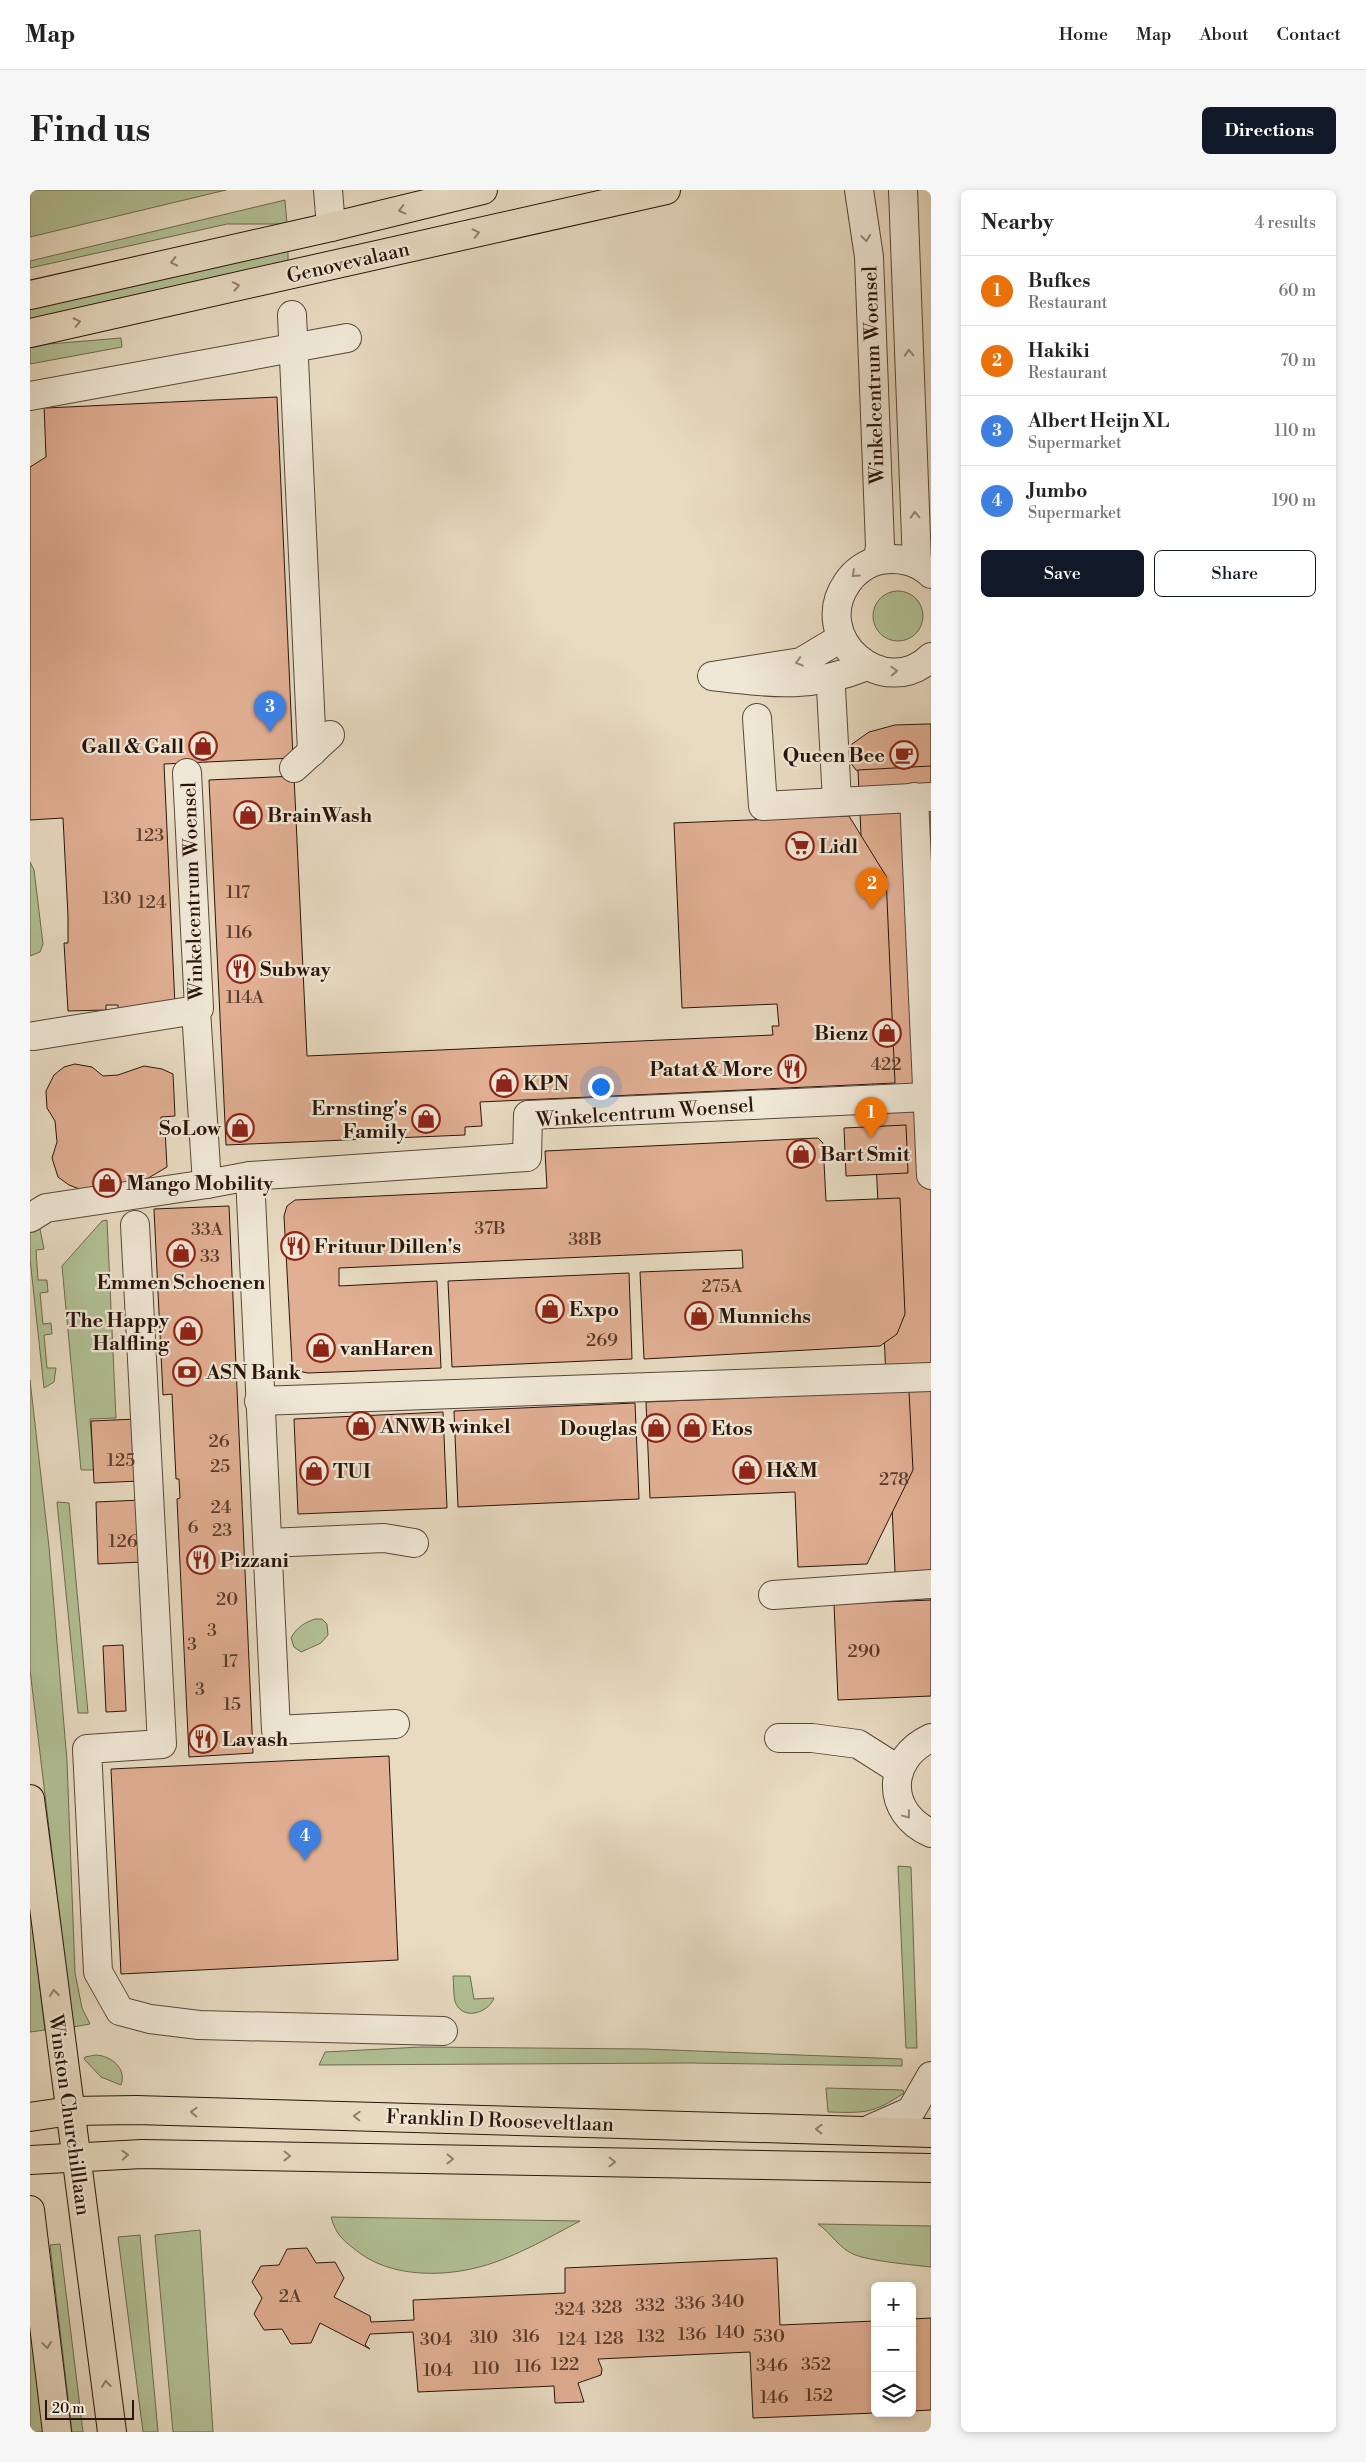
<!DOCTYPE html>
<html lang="en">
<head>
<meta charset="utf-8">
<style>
	body { margin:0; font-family:"Libre Bodoni",serif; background:#f6f6f6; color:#222 }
	.controls { position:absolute; right:15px; bottom:15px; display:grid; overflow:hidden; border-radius:8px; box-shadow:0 2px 8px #0003 }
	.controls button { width:45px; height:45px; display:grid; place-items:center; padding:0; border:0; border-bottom:1px solid #e0e0e0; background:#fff; color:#222; font:25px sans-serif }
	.scale { position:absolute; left:15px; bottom:12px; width:89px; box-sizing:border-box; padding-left:5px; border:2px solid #29140a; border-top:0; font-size:14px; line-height:18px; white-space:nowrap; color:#29140a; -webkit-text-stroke:4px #f0e8d7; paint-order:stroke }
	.you { position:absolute; left:570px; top:896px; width:18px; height:18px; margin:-12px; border:4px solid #fff; border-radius:50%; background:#1a73e8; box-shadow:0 0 0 8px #1a73e833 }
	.badge { display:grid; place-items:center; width:32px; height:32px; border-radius:50%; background:#111827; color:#fff; font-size:16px; font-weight:700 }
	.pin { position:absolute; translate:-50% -41px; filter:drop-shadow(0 1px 2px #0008) }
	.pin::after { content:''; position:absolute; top:26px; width:18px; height:15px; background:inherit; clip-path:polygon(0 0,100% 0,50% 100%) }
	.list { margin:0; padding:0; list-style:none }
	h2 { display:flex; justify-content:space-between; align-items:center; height:65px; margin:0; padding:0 20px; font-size:21px }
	h2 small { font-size:16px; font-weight:400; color:#767676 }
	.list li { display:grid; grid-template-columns:32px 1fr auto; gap:15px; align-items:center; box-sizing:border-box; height:70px; padding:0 20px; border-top:1px solid #e0e0e0 }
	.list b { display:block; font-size:19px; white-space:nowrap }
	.list p { margin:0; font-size:16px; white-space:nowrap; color:#767676 }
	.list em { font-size:16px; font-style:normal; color:#767676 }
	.actions { display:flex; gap:10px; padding:15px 20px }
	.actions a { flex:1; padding:11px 0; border:1px solid #111827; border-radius:8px; text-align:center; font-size:18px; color:#111827 }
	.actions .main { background:#111827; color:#fff }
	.icon { flex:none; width:28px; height:28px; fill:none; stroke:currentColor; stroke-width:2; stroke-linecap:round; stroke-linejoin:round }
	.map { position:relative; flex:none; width:901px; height:2242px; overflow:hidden; border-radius:8px }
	header { display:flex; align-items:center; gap:30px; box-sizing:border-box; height:70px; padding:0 25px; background:#fff; border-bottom:1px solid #e0e0e0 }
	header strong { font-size:24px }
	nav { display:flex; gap:28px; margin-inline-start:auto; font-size:18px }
	.intro { display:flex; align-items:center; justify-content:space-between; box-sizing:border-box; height:120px; padding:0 30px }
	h1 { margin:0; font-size:35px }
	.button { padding:12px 22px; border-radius:8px; background:#111827; color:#fff; font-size:18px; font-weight:700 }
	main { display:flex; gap:30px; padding:0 30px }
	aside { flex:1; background:#fff; border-radius:8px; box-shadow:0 2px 8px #0003 }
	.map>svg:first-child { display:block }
</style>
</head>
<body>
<header>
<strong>Map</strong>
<nav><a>Home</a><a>Map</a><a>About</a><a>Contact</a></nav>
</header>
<div class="intro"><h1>Find us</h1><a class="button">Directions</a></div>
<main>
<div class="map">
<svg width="901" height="2242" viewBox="0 0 901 2242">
	<rect width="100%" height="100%" fill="#e8dbc2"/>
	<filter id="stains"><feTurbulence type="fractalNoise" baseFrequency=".004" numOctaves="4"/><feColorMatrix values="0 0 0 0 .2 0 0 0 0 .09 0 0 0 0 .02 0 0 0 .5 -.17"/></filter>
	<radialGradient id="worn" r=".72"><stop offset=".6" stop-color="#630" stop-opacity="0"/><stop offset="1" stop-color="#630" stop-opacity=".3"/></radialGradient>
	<!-- green -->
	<g fill="#b2c196" stroke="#6e6a50">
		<path d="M0,0h196l-196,47z"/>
		<path d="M255,10l2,24h-60l-197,44v-7z"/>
		<path d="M258,61v11l-258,58v-12z"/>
		<path d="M91,148l1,9 -92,17v-16l19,-4z"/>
		<circle cx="868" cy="426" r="25"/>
		<path d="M0,672l4,8 9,74 -3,8 -10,4z"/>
		<path d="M77,1030l9,198 -26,1 4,51h-13l-19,-204 40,-45z"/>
		<path d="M0,1035l10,4 4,20 -8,1 2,30h9l1,12 -8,1 3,31 8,-1 1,11 -8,1 3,33h9l-2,14 -10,6 -14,-129z"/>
		<path d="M0,1190l19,167 18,214 8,212 7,35 8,16 -17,3 -43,-357z"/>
		<path d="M27,1312l12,1 19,210h-10z"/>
		<path d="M285,1429h7l5,5 1,11 -7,8 -20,9 -7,-5 -3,-9c6,-11 13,-15 24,-19z"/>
		<path d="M868,1676l13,1 6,181h-11z"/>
		<path d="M0,1718l15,122 -15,2z"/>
		<path d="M423,1786h17l4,23 20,-1c-5,14 -29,23 -38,6 -3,-7 -2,-19 -3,-28z"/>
		<path d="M391,1857l224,2 257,10v7l-212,-3 -371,2 6,-13z"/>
		<path d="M66,1865c16,1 31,14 25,30l-20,-8 -17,-18 1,-2z"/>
		<path d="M796,1898l77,2 1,3c-31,21 -40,20 -76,19z"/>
		<path d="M301,2027l249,4c-30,16 -72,40 -105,47 -36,9 -83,8 -114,-14 -16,-12 -25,-18 -30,-37z"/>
		<path d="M788,2034l113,2v41c-17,-2 -63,-6 -78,-13 -14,-6 -22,-21 -35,-30z"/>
		<path d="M170,2040l13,202h-40l-18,-197z"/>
		<path d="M110,2045l18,197h-15l-25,-195z"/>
		<path d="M30,2054l23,188h-11l-22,-187z"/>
		<path d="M0,2120l15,122h-15z"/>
	</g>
	<!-- building -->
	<g fill="#e1af93" stroke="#29140a">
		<path d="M247,207l16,361 -129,6 11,242 -57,4v-5h-12v5l-38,1 -4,-68h4v-27l-5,-98 -33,2v-353l16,-10 -2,-53 2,4z"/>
		<path d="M897,534h4v56l-30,2 -25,-3 -20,-9 -9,-12 5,-14 17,-12 26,-7z"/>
		<path d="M901,576v847l-34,2 -39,-845z"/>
		<path d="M264,586l13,280 466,-21 -1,-9h7l-2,-22 -95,4 -8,-185 175,-7 37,60 9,207 -415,19 2,24 -17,1v8l-239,10 -17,-365z"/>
		<path d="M45,874l17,3 11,9 15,-1 26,-9 18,3 11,5 2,42 -14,1v12h4l2,38 -22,13 -63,10 -13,-5 -11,-8 -6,-19 5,-16 -2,-21 -8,-13 -1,-17 8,-16 10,-8z"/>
		<path d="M876,935l2,48 -62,3 -2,-48z"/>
		<path d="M788,948l5,5 3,58 74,-3 5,116 -8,20 -17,12 -236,13 -4,-87 103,-4 -1,-18 -403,18v18l98,-5 4,87 -133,5 -10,-2 -6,-8 -8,-147 3,-10 8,-6 252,-12 -2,-37z"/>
		<path d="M199,1016l24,547 -64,4 -12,-258 3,-1 -1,-19h-3l-4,-85 -9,1 -9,-186z"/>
		<path d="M599,1083l3,86 -180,8 -4,-86z"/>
		<path d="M879,1201l4,79 -46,94 -69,3 -3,-75 -145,6 -4,-96z"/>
		<path d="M605,1213l4,96 -181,8 -4,-96z"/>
		<path d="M413,1222l4,96 -149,6 -4,-95z"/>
		<path d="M107,1229l3,62 -46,2 -3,-62z"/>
		<path d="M111,1310l2,62 -45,2 -2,-62z"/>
		<path d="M901,1410v96l-93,4 -4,-96z"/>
		<path d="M93,1455l3,66 -20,1 -3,-66z"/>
		<path d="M359,1566l9,204 -277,14 -10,-205z"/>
		<path d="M277,2058l9,15 19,-1 9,16 -10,19 36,19 1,6 43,-2 -1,-20 152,-7v-25l212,-10 3,67 95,-4v92l-122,5 -3,-66 -152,7 4,10 -1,6 -23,8 6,19 -29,1 -1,-17 -136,6 -5,-60 -43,2 -5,11 5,4 -50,-26 -9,20 -20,1 -9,-15 -18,1 -10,-16 8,-16 -10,-16 9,-16 18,-1 8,-16z"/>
		<path d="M901,2128v92l-19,1v-92z"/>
	</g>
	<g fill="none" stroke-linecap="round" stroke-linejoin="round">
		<defs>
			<g id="minor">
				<path d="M298,0l3,37"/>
				<path d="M829,0l10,67 11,289 -2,14"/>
				<path d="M873,0l14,374"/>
				<path d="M262,125l20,437"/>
				<path d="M0,206l317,-58"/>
				<path d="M901,384c-13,-13 -32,-17 -50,-14 -13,2 -27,12 -34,23 -38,55 37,120 84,74"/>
				<path d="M811,448l-40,24 -89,14c60,7 98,13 155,-10"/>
				<path d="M801,498l6,113"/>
				<path d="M727,528l6,88 168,-9"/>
				<path d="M264,578l36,-33"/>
				<path d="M157,583l12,235 -3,2 11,174"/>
				<path d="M884,607l17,378"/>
				<path d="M4,846l162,-26"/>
				<path d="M220,986l26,554 119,-6"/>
				<path d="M0,1028l16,-10 161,-24 43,-8 277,-19 1,-42 400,-18"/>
				<path d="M105,1035l27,519 -75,5 11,223 22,39 30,8 49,6 244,6"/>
				<path d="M229,1211l672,-24"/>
				<path d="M238,1353l116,-5 30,5"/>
				<path d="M743,1405l158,-11"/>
				<path d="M749,1548h33l46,6 41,26"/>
				<path d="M901,1548c-45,20 -46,75 0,95"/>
				<path d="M838,1940l43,-19 20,-35"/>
			</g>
			<g id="major">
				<path d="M0,105l301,-68 152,-37"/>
				<path d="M0,143l636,-143"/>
				<path d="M0,1609l82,633"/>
				<path d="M0,1927l40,-6 66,-1 795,23"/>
				<path d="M0,1970l112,-6 789,14"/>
				<path d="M0,2020l27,222"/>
			</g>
		</defs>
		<!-- minor casing -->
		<use href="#minor" stroke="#594638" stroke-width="30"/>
		<!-- major casing -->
		<use href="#major" stroke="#29140a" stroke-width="30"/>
		<!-- minor -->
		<use href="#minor" stroke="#f0e8d7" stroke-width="28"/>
		<!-- major -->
		<use href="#major" stroke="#e8dbc2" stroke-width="28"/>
	</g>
	<!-- one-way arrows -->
	<defs><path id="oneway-chevron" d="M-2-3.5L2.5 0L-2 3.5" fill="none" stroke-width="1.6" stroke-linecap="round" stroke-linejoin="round" transform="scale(1.25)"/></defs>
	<g stroke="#92816f">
		<use href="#oneway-chevron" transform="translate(372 20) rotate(166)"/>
		<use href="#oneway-chevron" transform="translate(446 43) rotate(-13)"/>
		<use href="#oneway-chevron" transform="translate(144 72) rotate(167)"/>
		<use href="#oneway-chevron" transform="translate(206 96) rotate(-11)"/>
		<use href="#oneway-chevron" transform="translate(47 132) rotate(-13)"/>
		<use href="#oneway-chevron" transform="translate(24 1803) rotate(-97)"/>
		<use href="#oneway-chevron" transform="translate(164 1922) rotate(-178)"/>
		<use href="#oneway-chevron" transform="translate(327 1926) rotate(-178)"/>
		<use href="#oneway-chevron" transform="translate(789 1939) rotate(-178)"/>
		<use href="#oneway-chevron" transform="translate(95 1965) rotate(-3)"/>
		<use href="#oneway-chevron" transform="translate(257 1966) rotate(1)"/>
		<use href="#oneway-chevron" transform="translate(420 1969) rotate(1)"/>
		<use href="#oneway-chevron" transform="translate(582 1972) rotate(1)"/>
		<use href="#oneway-chevron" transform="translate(17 2155) rotate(83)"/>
		<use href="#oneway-chevron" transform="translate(76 2194) rotate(-97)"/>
	</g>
	<g stroke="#96897b">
		<use href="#oneway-chevron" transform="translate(836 48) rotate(82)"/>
		<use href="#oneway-chevron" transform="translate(879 163) rotate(-92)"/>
		<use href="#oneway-chevron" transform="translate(885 325) rotate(-92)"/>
		<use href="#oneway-chevron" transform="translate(825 384) rotate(138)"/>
		<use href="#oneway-chevron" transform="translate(769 472) rotate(164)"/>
		<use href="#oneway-chevron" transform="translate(864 481) rotate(-2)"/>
		<use href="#oneway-chevron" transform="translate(877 1625) rotate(53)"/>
	</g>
	<!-- icons -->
	<defs>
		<symbol id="shop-ring" viewBox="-11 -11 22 22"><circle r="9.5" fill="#f0e8d7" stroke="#8f2418" stroke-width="1.5"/><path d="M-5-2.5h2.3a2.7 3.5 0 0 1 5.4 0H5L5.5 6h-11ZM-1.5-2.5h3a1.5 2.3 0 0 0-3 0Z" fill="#8f2418"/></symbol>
		<symbol id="cafe-ring" viewBox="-11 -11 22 22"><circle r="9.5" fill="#f0e8d7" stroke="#8f2418" stroke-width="1.5"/><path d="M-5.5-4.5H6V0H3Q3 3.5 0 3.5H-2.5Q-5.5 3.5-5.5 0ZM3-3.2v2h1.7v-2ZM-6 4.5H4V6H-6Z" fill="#8f2418"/></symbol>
		<symbol id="supermarket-ring" viewBox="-11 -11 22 22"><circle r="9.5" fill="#f0e8d7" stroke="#8f2418" stroke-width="1.5"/><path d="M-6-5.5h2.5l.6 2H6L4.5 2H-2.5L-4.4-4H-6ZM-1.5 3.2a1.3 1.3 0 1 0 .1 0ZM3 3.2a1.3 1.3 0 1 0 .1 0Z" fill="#8f2418"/></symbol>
		<symbol id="restaurant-ring" viewBox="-11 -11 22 22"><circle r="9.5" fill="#f0e8d7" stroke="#8f2418" stroke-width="1.5"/><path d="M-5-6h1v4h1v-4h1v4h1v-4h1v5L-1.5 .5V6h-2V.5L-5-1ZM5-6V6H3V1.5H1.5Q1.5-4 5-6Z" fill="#8f2418"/></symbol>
		<symbol id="bank-ring" viewBox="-11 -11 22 22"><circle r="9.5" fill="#f0e8d7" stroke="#8f2418" stroke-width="1.5"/><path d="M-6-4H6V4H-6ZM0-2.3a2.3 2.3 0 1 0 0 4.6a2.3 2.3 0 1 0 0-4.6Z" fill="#8f2418"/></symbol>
	</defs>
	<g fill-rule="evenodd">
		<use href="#shop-ring" x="157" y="540" width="32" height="32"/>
		<use href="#cafe-ring" x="858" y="549" width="32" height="32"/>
		<use href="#shop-ring" x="202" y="609" width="32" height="32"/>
		<use href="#supermarket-ring" x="754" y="640" width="32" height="32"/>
		<use href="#restaurant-ring" x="195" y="763" width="32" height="32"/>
		<use href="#shop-ring" x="841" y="827" width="32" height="32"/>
		<use href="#restaurant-ring" x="746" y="863" width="32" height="32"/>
		<use href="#shop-ring" x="458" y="877" width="32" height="32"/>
		<use href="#shop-ring" x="380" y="913" width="32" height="32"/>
		<use href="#shop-ring" x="194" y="922" width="32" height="32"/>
		<use href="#shop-ring" x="755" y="948" width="32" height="32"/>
		<use href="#shop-ring" x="61" y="977" width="32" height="32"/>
		<use href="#restaurant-ring" x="249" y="1040" width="32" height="32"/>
		<use href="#shop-ring" x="135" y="1047" width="32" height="32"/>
		<use href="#shop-ring" x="504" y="1103" width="32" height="32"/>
		<use href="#shop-ring" x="653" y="1110" width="32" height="32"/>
		<use href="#shop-ring" x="142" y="1125" width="32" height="32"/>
		<use href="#shop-ring" x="275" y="1142" width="32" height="32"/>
		<use href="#bank-ring" x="141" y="1166" width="32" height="32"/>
		<use href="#shop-ring" x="315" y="1220" width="32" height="32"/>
		<use href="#shop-ring" x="610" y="1222" width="32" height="32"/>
		<use href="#shop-ring" x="646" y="1222" width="32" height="32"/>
		<use href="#shop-ring" x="701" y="1264" width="32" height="32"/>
		<use href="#shop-ring" x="268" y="1265" width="32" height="32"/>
		<use href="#restaurant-ring" x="155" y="1354" width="32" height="32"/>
		<use href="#restaurant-ring" x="157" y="1533" width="32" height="32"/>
	</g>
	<g text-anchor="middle" stroke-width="4.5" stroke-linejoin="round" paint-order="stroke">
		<!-- number labels -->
		<g font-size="18" fill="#573b2c">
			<text x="120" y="651">123</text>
			<text x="208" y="708">117</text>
			<text x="87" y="714">130</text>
			<text x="122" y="718">124</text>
			<text x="209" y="748">116</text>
			<text x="215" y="813">114A</text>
			<text x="856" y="880">422</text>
			<text x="460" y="1044">37B</text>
			<text x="177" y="1045">33A</text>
			<text x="555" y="1055">38B</text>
			<text x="180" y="1072">33</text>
			<text x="692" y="1102">275A</text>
			<text x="572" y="1156">269</text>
			<text x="189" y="1257">26</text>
			<text x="91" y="1276">125</text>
			<text x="190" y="1282">25</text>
			<text x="864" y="1295">278</text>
			<text x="191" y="1323">24</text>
			<text x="163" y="1343">6</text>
			<text x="192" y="1346">23</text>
			<text x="93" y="1357">126</text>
			<text x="197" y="1415">20</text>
			<text x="182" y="1446">3</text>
			<text x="162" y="1460">3</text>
			<text x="834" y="1467">290</text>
			<text x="200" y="1477">17</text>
			<text x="170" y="1505">3</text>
			<text x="202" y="1520">15</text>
			<text x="260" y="2112">2A</text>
			<text x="698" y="2117">340</text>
			<text x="660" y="2119">336</text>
			<text x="620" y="2121">332</text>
			<text x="577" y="2123">328</text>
			<text x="540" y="2125">324</text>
			<text x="700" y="2148">140</text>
			<text x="662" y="2150">136</text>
			<text x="496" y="2152">316</text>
			<text x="621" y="2152">132</text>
			<text x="739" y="2152">530</text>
			<text x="454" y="2153">310</text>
			<text x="579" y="2154">128</text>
			<text x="406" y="2155">304</text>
			<text x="542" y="2155">124</text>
			<text x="535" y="2180">122</text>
			<text x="786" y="2180">352</text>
			<text x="742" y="2181">346</text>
			<text x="498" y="2182">116</text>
			<text x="456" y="2184">110</text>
			<text x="408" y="2186">104</text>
			<text x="789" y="2211">152</text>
			<text x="744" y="2213">146</text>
		</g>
		<!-- street labels -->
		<g font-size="20" fill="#29140a" stroke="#f0e8d7">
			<text transform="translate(318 72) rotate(-13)" y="7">Genovevalaan</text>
			<text transform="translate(843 185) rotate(-92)" y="7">Winkelcentrum Woensel</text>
			<text transform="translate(162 701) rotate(-92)" y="7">Winkelcentrum Woensel</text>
			<text transform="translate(615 922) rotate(-4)" y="7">Winkelcentrum Woensel</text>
			<text transform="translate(40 1925) rotate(82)" y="7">Winston Churchilllaan</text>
			<text transform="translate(470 1930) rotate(2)" y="7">Franklin D Rooseveltlaan</text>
		</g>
		<!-- poi labels -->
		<g font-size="20" font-weight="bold" fill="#29140a" stroke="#f0e8d7" text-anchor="start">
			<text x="154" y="563" text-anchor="end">Gall &amp; Gall</text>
			<text x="855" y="572" text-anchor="end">Queen Bee</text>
			<text x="237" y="632">BrainWash</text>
			<text x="789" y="663">Lidl</text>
			<text x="230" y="786">Subway</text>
			<text x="838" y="850" text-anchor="end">Bienz</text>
			<text x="743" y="886" text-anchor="end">Patat &amp; More</text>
			<text x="493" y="900">KPN</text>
			<text x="377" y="925" text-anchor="end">Ernsting's<tspan x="377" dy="23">Family</tspan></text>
			<text x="191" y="945" text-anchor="end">SoLow</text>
			<text x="790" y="971">Bart Smit</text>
			<text x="96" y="1000">Mango Mobility</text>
			<text x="284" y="1063">Frituur Dillen's</text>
			<text x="151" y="1099" text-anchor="middle">Emmen Schoenen</text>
			<text x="539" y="1126">Expo</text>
			<text x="688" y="1133">Munnichs</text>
			<text x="139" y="1137" text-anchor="end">The Happy<tspan x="139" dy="23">Halfling</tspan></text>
			<text x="310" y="1165">vanHaren</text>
			<text x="176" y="1189">ASN Bank</text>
			<text x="350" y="1243">ANWB winkel</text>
			<text x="607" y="1245" text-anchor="end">Douglas</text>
			<text x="681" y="1245">Etos</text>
			<text x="736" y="1287">H&amp;M</text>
			<text x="303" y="1288">TUI</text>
			<text x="190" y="1377">Pizzani</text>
			<text x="192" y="1556">Lavash</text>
		</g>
	</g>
	<rect width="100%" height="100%" filter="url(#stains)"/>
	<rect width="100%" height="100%" fill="url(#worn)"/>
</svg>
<div class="controls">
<button>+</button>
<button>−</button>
<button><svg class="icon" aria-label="layers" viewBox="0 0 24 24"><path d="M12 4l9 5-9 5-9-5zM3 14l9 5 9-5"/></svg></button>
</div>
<div class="scale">20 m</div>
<div class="you"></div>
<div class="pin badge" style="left:841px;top:948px;background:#e8710a">1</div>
<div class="pin badge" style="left:842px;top:719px;background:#e8710a">2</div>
<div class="pin badge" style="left:240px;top:542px;background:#3f7fe0">3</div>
<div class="pin badge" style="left:275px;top:1671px;background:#3f7fe0">4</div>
</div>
<aside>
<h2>Nearby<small>4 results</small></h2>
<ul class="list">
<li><span class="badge" style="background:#e8710a">1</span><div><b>Bufkes</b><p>Restaurant</p></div><em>60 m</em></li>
<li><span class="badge" style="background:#e8710a">2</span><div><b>Hakiki</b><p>Restaurant</p></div><em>70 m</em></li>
<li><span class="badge" style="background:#3f7fe0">3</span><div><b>Albert Heijn XL</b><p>Supermarket</p></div><em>110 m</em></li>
<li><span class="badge" style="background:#3f7fe0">4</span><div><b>Jumbo</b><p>Supermarket</p></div><em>190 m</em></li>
</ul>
<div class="actions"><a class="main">Save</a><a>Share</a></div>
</aside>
</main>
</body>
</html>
